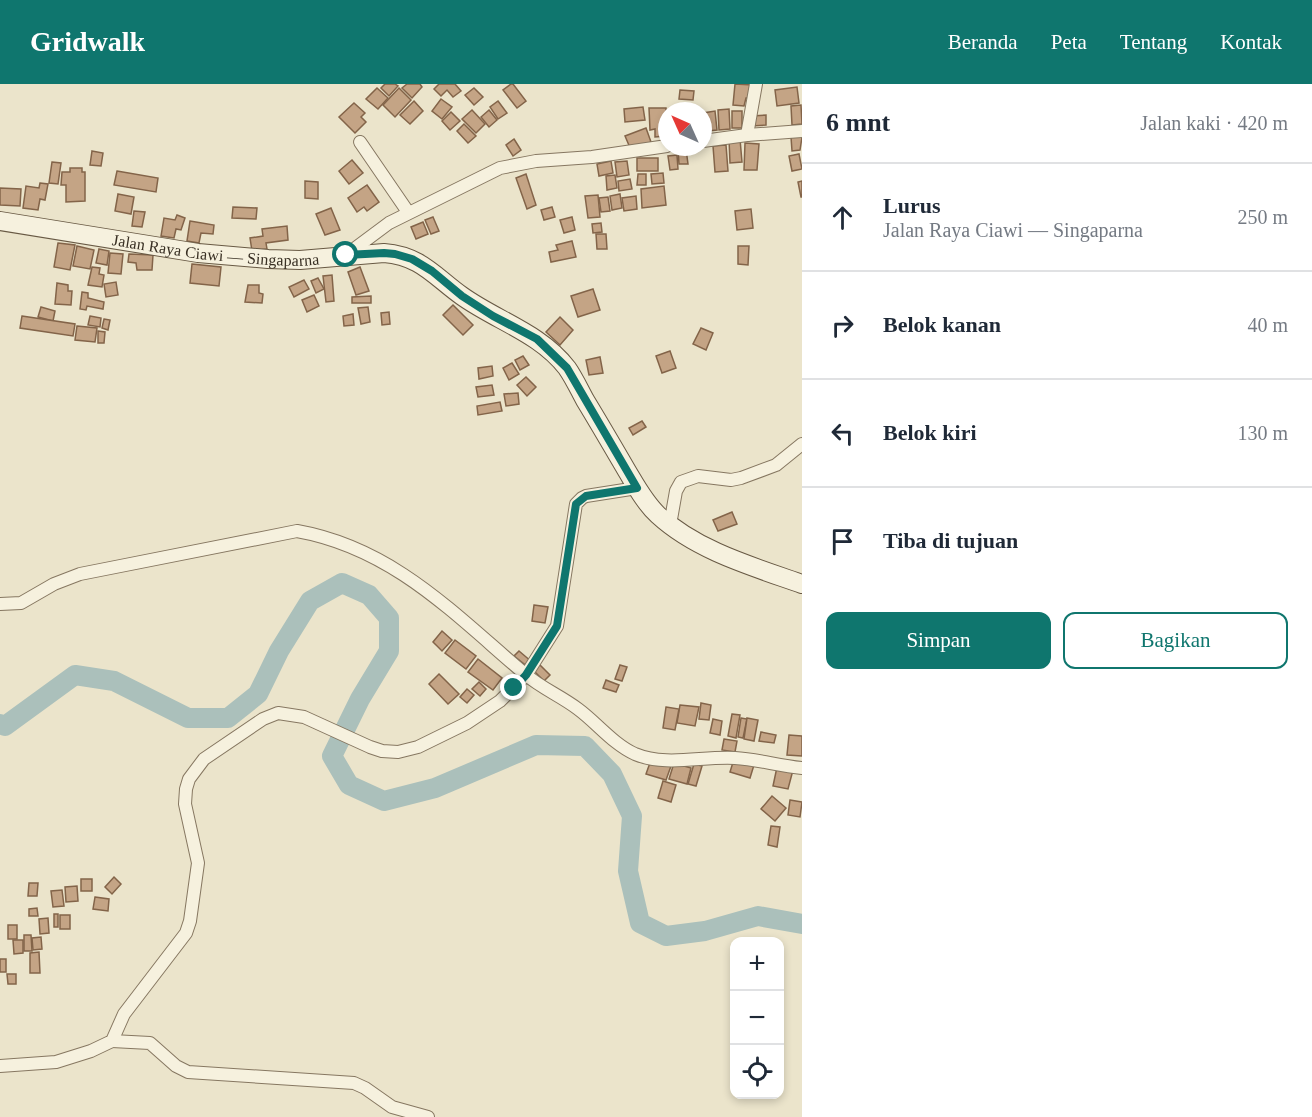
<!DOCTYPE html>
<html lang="id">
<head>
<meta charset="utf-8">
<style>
	body { margin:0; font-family:"Times New Roman",serif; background:#f2f2f3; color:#1f2937 }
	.controls { position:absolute; right:18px; bottom:18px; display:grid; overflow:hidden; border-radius:12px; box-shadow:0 3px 9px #0003 }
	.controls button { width:54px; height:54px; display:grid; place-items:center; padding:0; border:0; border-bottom:2px solid #e0e1e3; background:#fff; color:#1f2937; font:30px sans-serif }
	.compass { position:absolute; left:658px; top:18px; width:54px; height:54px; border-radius:50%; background:#fff; box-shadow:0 3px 9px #0003; rotate:315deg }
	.stop { position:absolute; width:18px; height:18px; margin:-14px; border:4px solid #0f766e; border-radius:50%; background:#fff }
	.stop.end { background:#0f766e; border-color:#fff; box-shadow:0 2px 6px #0008 }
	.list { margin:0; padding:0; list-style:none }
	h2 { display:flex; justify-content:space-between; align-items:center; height:78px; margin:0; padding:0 24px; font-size:26px }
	h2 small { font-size:20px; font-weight:400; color:#747a83 }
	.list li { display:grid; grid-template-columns:39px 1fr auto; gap:18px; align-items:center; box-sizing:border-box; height:108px; padding:0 24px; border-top:2px solid #e0e1e3 }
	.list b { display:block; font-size:22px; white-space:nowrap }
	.list p { margin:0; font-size:20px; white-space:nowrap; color:#747a83 }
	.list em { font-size:20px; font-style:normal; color:#747a83 }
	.actions { display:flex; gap:12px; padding:18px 24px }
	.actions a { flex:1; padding:14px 0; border:2px solid #0f766e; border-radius:12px; text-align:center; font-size:21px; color:#0f766e }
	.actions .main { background:#0f766e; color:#fff }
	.icon { flex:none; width:33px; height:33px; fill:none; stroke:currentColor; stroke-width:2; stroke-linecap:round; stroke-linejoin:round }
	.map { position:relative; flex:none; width:802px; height:1033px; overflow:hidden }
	header { display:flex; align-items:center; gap:36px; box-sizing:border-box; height:84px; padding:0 30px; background:#0f766e; color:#fff }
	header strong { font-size:28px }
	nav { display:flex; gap:33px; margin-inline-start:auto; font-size:21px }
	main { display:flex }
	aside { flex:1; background:#fff }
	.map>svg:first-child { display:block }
</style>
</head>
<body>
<header>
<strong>Gridwalk</strong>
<nav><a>Beranda</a><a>Peta</a><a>Tentang</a><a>Kontak</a></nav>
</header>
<main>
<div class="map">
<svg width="802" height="1033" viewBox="0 0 802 1033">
	<rect width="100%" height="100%" fill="#ebe4cb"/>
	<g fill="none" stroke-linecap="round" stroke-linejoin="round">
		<!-- river -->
		<path stroke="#abc0bb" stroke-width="20" d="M0,640l5,2 70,-51 39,6 74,37h40l30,-24 21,-43 31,-50 32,-18 27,12 20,23v33l-29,48 -28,57 17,29 35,16 51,-13 101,-43 49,1 27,28 20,42 -4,55 12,52 26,13 39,-5 53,-15 44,8"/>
	</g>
	<!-- building -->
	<g fill="#c4a485" stroke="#836449" stroke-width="1.5">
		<path d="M385,0h10l3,2 -9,10 -8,-8z"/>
		<path d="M407,0h13l2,3 -10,11 -10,-10z"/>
		<path d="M439,0h16l6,7 -8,6 -6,-7 -6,6 -7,-7z"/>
		<path d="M511,0h2l13,17 -9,7 -14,-18z"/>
		<path d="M735,0l18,1 -1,13h-6l-2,8 -11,-1z"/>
		<path d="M797,3l2,16 -22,3 -2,-16z"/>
		<path d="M377,4l11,10 -10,11 -12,-10z"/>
		<path d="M399,4l12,12 -16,17 -12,-12z"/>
		<path d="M474,4l9,9 -9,8 -9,-10z"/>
		<path d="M680,6l14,1 -1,9 -14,-1z"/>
		<path d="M441,15l11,8 -10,12 -10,-8z"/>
		<path d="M414,17l9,10 -13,13 -10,-9z"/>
		<path d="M498,17l9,12 -9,6 -8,-12z"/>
		<path d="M354,19l11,10 -4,4 5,5 -11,11 -16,-16z"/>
		<path d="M801,21l1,19 -10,1 -1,-19z"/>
		<path d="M643,23l2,13 -20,2 -1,-13z"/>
		<path d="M649,24h17l1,28 -12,1v-8l-5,1z"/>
		<path d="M729,25l1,20 -11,1 -1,-20z"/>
		<path d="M472,26l13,14 -9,9 -14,-14z"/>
		<path d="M489,26l8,10 -8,7 -8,-10z"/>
		<path d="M715,27l2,19 -9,1 -1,-11 -4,1v-8z"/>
		<rect x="732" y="27" width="10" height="17"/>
		<path d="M451,28l9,9 -10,9 -8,-9z"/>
		<path d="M766,31v10l-15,1v-10z"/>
		<path d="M464,40l12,12 -8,7 -11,-12z"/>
		<path d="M646,44l5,14 -20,8 -6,-14z"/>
		<path d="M791,53h11l-2,13 -8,1z"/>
		<path d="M514,55l7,11 -8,6 -7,-11z"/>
		<path d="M729,55h11l2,23 -12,1z"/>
		<path d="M745,59l14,1 -2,26h-13z"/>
		<path d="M726,61l2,26 -13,1 -2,-26z"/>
		<path d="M686,65l2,15h-9l-1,-14z"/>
		<path d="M92,67l11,2 -2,13 -11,-1z"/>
		<path d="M799,70l3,15 -10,2 -3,-15z"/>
		<path d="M677,71l1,14 -8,1 -2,-14z"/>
		<rect x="637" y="74" width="21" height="13"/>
		<path d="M352,76l11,13 -14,11 -10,-13z"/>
		<path d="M611,77l2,12 -14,3 -2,-12z"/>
		<path d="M627,77l2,14 -12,2 -2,-15z"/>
		<path d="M52,78l9,1 -3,21 -9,-1z"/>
		<path d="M70,84h12v4h3v29l-19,1v-17h-5l1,-13h8z"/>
		<path d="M117,87l41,7 -2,14 -42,-7z"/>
		<path d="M663,89l1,10 -12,1 -1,-10z"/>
		<path d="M526,90l10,31 -9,4 -11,-31z"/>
		<path d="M638,90h8v11h-9z"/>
		<path d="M615,91l2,13 -10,2 -1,-14z"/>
		<path d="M630,95l2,10 -13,2 -1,-10z"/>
		<path d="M305,97l13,1v17l-13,-1z"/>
		<path d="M802,97v16h-1l-3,-15z"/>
		<path d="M40,99l8,1 -3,16 -5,-1 -2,11 -15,-2 3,-22 13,2z"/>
		<path d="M367,101l12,17 -12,9 -3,-4 -7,5 -9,-14z"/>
		<path d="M664,102l2,19 -24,3 -1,-19z"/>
		<path d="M0,104l21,1 -1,17 -20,-1z"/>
		<path d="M118,110l16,3 -3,17 -16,-3z"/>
		<path d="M620,110l2,14 -10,2 -2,-14z"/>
		<path d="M598,111l2,22 -12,1 -3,-22z"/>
		<path d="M636,112l1,13 -13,2 -2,-13z"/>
		<path d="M608,113l2,14 -9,1 -2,-14z"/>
		<path d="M233,123l24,1 -1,11 -24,-1z"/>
		<path d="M552,123l3,10 -11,3 -3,-10z"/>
		<path d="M331,124l9,22 -15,5 -9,-21z"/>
		<path d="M751,125l2,19 -16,2 -2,-19z"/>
		<path d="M134,127l11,1 -3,15 -10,-1z"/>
		<path d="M177,131l8,3 -4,12 -5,-1 -2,9 -13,-2 3,-18 11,2z"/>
		<path d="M433,133l6,14 -8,3 -6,-14z"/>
		<path d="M572,133l3,13 -11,3 -4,-13z"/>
		<path d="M190,137l24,4 -1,9 -12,-1 -2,10 -12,-2z"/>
		<path d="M423,138l5,12 -12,5 -5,-12z"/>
		<path d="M601,139l1,9 -9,1 -1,-9z"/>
		<path d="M287,142l1,14 -22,3 1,6 -15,2 -2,-13 13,-2 -1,-7z"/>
		<path d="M596,150h10l1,15h-10z"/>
		<path d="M572,157l4,16 -25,5 -2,-10 9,-2 -2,-5z"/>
		<path d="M58,159l17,2 -5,25 -16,-3z"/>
		<path d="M77,162l17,4 -4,19 -17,-3z"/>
		<path d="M738,162h11l-1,19 -10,-1z"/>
		<path d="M99,165l10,2 -2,14 -11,-2z"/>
		<path d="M110,169l13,1 -2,20 -13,-1z"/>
		<path d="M129,170l24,1 -1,15h-15l-1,-7 -8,-1z"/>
		<path d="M192,180l29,3 -2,19 -29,-3z"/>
		<path d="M92,183l8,1 -1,6 5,1 -2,12 -14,-2z"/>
		<path d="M360,183l9,24 -13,4 -8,-23z"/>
		<path d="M332,191l2,26 -8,1 -3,-26z"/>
		<path d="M318,194l6,11 -8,4 -5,-12z"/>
		<path d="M304,196l5,9 -15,8 -5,-10z"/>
		<path d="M116,198l2,13 -12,2 -2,-13z"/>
		<path d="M57,199l11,2v6h4l-1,14 -16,-1z"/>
		<path d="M248,201h11v8l4,1 -1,9 -17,-1z"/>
		<path d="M593,205l7,21 -22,7 -7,-21z"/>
		<path d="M82,208l6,1v5l16,4 -1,7 -16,-3 -1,4 -6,-1z"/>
		<path d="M314,211l5,11 -12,6 -5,-12z"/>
		<path d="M371,212v7h-19v-6z"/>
		<path d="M453,221l20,20 -10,10 -20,-20z"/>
		<path d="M41,223l14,4 -2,10 -15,-4z"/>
		<path d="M368,223l2,15 -9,2 -3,-16z"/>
		<path d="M389,228l1,12 -8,1 -1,-12z"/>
		<path d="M353,230l1,11 -10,1 -1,-10z"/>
		<path d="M22,232l53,8 -2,12 -53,-8z"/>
		<path d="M90,232l11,2 -1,9 -12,-2z"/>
		<path d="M560,233l13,13 -13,15 -14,-13z"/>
		<path d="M104,235l6,1 -2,10 -6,-2z"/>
		<path d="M77,242l20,2 -2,14 -20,-2z"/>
		<path d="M701,244l12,5 -7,17 -13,-6z"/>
		<path d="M98,247l7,1 -1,11h-6z"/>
		<path d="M670,267l6,17 -14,5 -6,-17z"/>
		<path d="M523,272l6,9 -9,5 -5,-10z"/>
		<path d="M600,273l3,16 -14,2 -3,-15z"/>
		<path d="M512,279l7,11 -10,6 -6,-12z"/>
		<path d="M492,282l1,10 -14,3 -1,-11z"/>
		<path d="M526,293l10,10 -9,9 -10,-11z"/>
		<path d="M492,301l2,10 -16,2 -2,-10z"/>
		<path d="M518,309l1,11 -13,2 -2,-12z"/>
		<path d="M500,318l2,9 -24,4 -1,-9z"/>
		<path d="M642,337l4,6 -13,8 -4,-7z"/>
		<path d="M732,428l5,12 -19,7 -5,-11z"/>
		<path d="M534,521l14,2 -3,16 -13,-2z"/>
		<path d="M442,547l10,9 -10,11 -9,-9z"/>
		<path d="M455,556l21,16 -10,13 -21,-16z"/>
		<path d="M519,567l13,11 -4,5 -14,-11z"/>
		<path d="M478,575l24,19 -9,12 -25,-18z"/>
		<path d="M539,580l11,11 -6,6 -11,-11z"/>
		<path d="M620,581l7,2 -5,14 -7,-2z"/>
		<path d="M439,590l20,20 -11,10 -19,-20z"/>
		<path d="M606,596l13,5 -3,7 -13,-4z"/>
		<path d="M479,598l7,7 -6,7 -8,-7z"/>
		<path d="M467,605l7,6 -7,8 -7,-6z"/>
		<path d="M701,619l10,2 -2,15 -10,-1z"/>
		<path d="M680,621l19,2 -4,19 -18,-3z"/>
		<path d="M666,623l13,2 -4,21 -12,-2z"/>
		<path d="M732,630l8,1 -4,23 -8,-2z"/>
		<path d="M741,634l6,1 -4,19 -5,-1z"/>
		<path d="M747,634l11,2 -4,21 -10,-2z"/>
		<path d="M713,635l9,2 -2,14 -10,-2z"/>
		<path d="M761,648l15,3 -2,8 -15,-2z"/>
		<path d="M789,651l13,1v20l-15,-1z"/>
		<path d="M724,655l13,2 -2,11 -13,-2z"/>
		<path d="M734,675l20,6 -4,13 -20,-6z"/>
		<path d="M651,676l20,6 -5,14 -20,-6z"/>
		<path d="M674,679l17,5 -4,16 -18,-5z"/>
		<path d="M694,680l8,2 -6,20 -8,-2z"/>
		<path d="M777,683l16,3 -5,19 -15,-3z"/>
		<path d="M663,697l13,4 -5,17 -13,-4z"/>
		<path d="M772,712l14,12 -11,13 -14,-12z"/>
		<path d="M790,716l12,2 -2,15 -12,-2z"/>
		<path d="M771,742l9,1 -3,20 -9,-2z"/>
		<path d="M114,793l7,7 -9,10 -7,-7z"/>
		<rect x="81" y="795" width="11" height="12"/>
		<path d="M29,799h9l-1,13h-9z"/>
		<path d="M77,802l1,15 -12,1 -1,-15z"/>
		<path d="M62,806l2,16 -11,1 -2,-16z"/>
		<path d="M95,813l14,2 -1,12 -15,-2z"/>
		<path d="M37,824l1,8h-9v-7z"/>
		<rect x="54" y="830" width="4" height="13"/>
		<rect x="60" y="831" width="10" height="14"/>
		<path d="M48,834l1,15 -9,1 -1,-15z"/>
		<rect x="8" y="841" width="9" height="14"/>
		<path d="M24,851h7l1,16h-8z"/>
		<path d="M41,853l1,12 -9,1 -1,-12z"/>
		<path d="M13,856h10v13l-9,1z"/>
		<path d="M39,868l1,21h-10v-20z"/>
		<rect x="0" y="875" width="6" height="13"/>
		<path d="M7,890h9v10h-8z"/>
	</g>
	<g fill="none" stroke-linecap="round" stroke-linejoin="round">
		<defs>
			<g id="minor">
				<path d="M747,51l9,-51"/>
				<path d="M703,57l44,-6 55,-4"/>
				<path d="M360,58l48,70"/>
				<path d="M346,171l43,-32 111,-55 36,-7 56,-4 75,-11"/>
				<path d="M670,441l6,-34 5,-9 17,-6 33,4 10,-2 35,-13 26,-21"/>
				<path d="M0,520l21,-1 33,-19 26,-10 217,-43c96,17 157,83 228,143 16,14 36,22 53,35 19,14 35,35 57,45 31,13 67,2 100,4 22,1 44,8 67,10"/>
				<path d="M112,957l38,2 26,23 12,6 166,11 11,5 27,19 36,10"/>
				<path d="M0,982l56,-4 35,-11 21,-10 12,-27 62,-81 4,-12 8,-58 -13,-59 1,-15 3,-10 15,-20 59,-40 15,-6 26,4 66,30 12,4 16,1 20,-5 49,-24 33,-22 26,-26 31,-49 19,-122 6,-6 4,-2 51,-8"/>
			</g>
			<g id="secondary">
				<path id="s1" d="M0,137l198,32 70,6 32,1 84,-7c37,3 50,23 78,43 35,25 78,37 105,72 7,10 12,21 18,32 14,23 28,47 42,71 9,15 18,32 31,44 39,36 96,52 144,69"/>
			</g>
		</defs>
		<!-- minor casing -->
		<use href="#minor" stroke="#867761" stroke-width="14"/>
		<!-- secondary casing -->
		<use href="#secondary" stroke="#685944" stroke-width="20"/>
		<!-- minor -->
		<use href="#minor" stroke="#f6f1de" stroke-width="12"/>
		<!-- secondary -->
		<use href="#secondary" stroke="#f6f1de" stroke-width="18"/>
	</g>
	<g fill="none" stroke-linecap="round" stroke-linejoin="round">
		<!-- route -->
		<path stroke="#0f766e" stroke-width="8" d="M346,171l38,-2 11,1 17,5 20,12 30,25 31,20 44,23 30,29 70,120 -51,8 -10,8 -19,122 -31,49 -12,13"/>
	</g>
	<g text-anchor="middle" stroke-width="6" stroke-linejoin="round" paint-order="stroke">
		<!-- street labels -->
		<g font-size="16" fill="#382f23" stroke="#f3edda">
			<text dy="6" stroke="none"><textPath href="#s1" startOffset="218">Jalan Raya Ciawi — Singaparna</textPath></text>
		</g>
	</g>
</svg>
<div class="controls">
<button>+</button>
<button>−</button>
<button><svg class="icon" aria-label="locate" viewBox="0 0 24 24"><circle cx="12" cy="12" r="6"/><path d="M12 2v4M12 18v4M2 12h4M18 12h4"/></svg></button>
</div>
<svg class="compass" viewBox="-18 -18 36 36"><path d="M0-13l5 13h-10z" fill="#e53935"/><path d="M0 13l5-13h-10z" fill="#747a83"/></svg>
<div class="stop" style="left:346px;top:171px"></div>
<div class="stop end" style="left:514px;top:604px"></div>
</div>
<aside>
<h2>6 mnt<small>Jalan kaki · 420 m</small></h2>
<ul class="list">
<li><svg class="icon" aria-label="ahead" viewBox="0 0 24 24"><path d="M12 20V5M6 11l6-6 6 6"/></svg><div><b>Lurus</b><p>Jalan Raya Ciawi — Singaparna</p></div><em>250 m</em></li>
<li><svg class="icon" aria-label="right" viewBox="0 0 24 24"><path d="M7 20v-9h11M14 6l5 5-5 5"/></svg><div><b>Belok kanan</b></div><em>40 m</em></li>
<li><svg class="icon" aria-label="left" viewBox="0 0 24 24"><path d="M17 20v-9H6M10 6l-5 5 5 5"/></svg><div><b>Belok kiri</b></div><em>130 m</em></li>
<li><svg class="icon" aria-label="arrive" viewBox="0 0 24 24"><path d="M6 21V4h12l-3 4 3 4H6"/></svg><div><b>Tiba di tujuan</b></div></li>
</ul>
<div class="actions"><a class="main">Simpan</a><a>Bagikan</a></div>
</aside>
</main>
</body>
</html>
